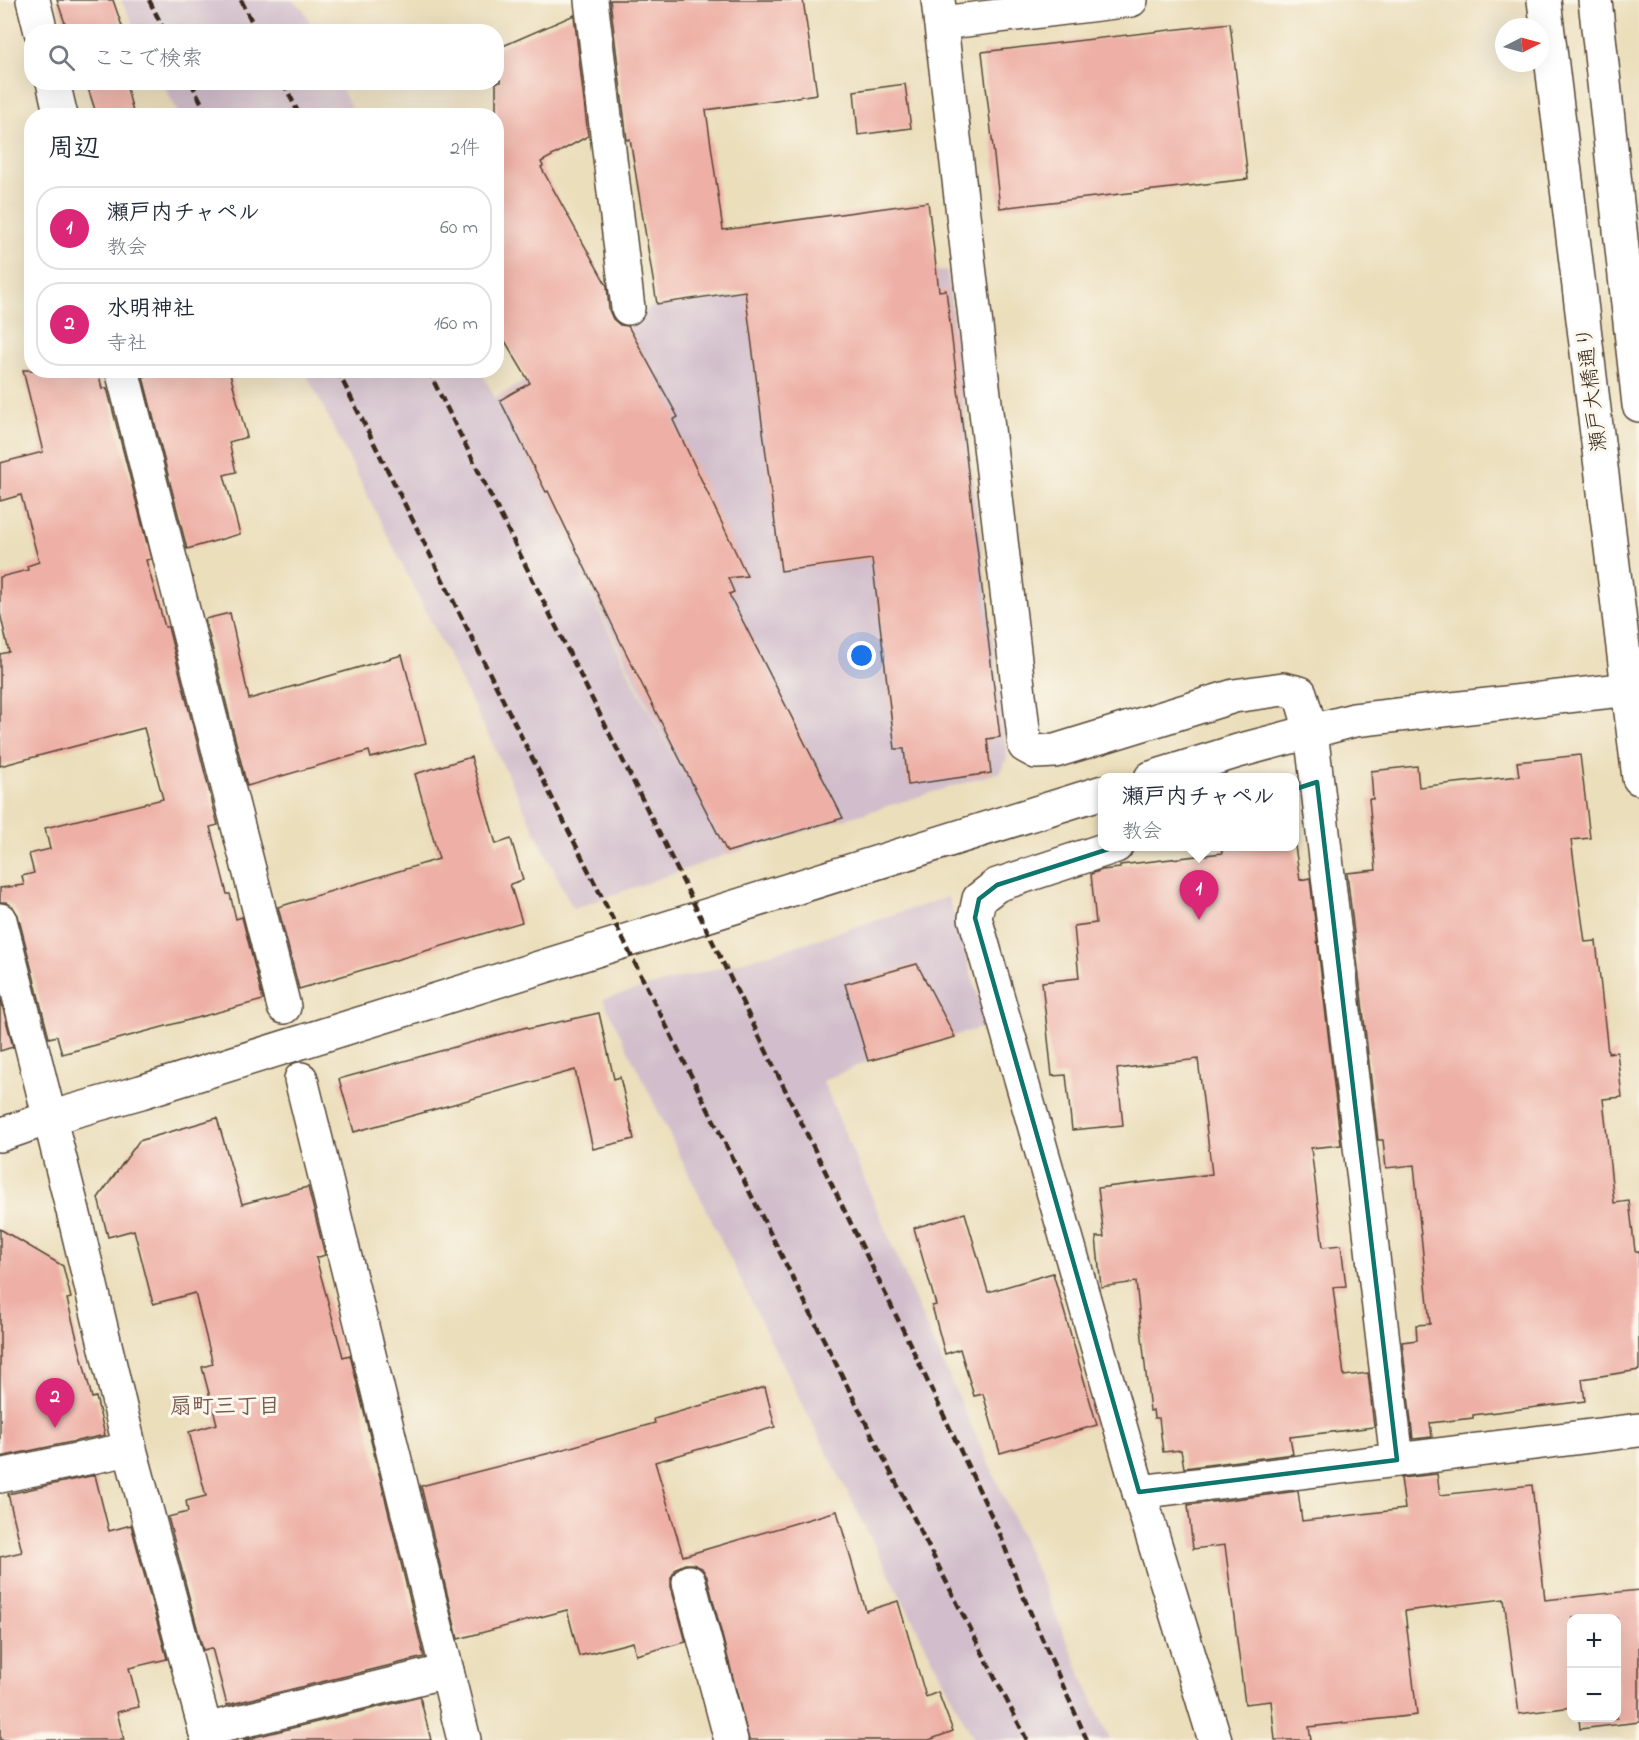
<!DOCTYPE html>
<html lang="ja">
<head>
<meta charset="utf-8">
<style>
	body { margin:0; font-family:"Indie Flower","Klee One",sans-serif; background:#f2f2f3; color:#1f2937 }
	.controls { position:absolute; right:18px; bottom:18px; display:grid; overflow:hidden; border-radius:12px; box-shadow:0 6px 24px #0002 }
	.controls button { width:54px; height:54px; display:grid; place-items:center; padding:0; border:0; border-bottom:2px solid #e0e1e3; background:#fff; color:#1f2937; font:30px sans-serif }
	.compass { position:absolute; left:1495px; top:18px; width:54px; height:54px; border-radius:50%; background:#fff; box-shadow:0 6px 24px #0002; rotate:84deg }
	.you { position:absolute; left:862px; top:656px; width:21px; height:21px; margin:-15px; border:4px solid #fff; border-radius:50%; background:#1a73e8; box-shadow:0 0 0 9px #1a73e833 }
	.badge { display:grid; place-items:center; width:39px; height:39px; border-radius:50%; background:#db2777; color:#fff; font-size:20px; font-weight:700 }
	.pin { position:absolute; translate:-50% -50px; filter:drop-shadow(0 2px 3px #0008) }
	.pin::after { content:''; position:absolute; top:32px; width:21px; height:18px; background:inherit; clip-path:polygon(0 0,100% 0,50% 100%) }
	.popup { position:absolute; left:1098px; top:773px; width:201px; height:78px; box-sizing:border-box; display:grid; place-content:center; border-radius:12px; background:#fff; filter:drop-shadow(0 2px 4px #0005); font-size:20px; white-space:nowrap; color:#747a83 }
	.popup b { font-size:22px; color:#1f2937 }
	.popup::after { content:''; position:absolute; left:50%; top:100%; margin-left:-12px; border:12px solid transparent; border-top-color:#fff }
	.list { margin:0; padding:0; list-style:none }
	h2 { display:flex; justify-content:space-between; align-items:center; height:78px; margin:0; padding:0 24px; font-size:26px }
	h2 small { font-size:20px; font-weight:400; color:#747a83 }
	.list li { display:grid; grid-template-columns:39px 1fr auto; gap:18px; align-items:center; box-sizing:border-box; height:84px; margin:0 12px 12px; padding:0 12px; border:2px solid #e0e1e3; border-radius:24px }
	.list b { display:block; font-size:22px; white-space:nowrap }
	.list p { margin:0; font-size:20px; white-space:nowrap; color:#747a83 }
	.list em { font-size:20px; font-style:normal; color:#747a83 }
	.icon { flex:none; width:33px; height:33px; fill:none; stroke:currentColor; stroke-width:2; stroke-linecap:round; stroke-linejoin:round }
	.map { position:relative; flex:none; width:1639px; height:1740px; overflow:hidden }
	.search { position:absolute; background:#fff; box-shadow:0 6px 24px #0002; left:24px; top:24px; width:480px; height:66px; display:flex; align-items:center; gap:15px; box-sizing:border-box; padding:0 21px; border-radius:24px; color:#747a83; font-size:22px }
	.panel { position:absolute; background:#fff; box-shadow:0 6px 24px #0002; left:24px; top:108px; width:480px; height:270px; border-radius:24px }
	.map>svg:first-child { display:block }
</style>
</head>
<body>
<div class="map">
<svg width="1639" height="1740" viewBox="0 0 1639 1740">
	<rect width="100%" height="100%" fill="#fbf7ec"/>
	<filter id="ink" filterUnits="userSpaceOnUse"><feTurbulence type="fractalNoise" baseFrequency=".0167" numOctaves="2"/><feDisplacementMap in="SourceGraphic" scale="12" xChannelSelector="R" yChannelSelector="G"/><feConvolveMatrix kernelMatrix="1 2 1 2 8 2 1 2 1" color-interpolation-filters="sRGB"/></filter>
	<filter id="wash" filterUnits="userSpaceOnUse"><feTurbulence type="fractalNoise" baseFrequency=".008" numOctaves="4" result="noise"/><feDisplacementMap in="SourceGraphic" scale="24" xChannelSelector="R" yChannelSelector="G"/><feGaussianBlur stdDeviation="1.35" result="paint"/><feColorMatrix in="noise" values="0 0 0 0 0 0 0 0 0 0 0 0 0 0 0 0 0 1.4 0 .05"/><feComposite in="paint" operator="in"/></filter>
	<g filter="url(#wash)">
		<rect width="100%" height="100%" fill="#ebdebb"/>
		<!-- industrial -->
		<g fill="#d1bdcb" fill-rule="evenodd">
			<path d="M121,0h170l12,9 11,22h-177z"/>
			<path d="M163,83h176l16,32h-176z"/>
			<path d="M947,270l60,488 -7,14 -277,84 -150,53 -79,-162 -189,-376h176l14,27 157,-91zM522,454l162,323v1l-53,-101z"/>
			<path d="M948,897l39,129 -119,35 -45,20 106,252 87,191 94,216h-136l-192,-376 -179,-365 167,-45z"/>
		</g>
		<g id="blocks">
			<!-- building -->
			<g fill="#eeb0a6">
				<path d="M57,0h56l11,32h-56z"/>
				<path d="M610,0h193l14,94 -111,16 17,120 205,-28 11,89 7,-1 54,447 -13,2 4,34 -83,12 -4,-36h-9l-23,-190 -91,12 -36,-280 -88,13 -27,-165 -3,1z"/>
				<path d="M574,15l14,121 -47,26 2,4 -2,1 66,119 2,24 4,9 7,6 8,1 50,91 -5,3 74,156 -19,2 6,14 -5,2 114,224 -116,34 -105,-207 -74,-154 -2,1 -46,-92 30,-17 -34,-57v-244h5l-5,-9v-24z"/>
				<path d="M1230,23l18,156 -248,29 -18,-156z"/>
				<path d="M86,82h44l-4,2 8,32h-37z"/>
				<path d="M905,84l6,44 -53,7 -4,-44z"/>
				<path d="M23,370h75l4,19 5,-1 44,171 -5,1 19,67h3l50,198 -8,2 17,67h3l6,25 6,-2 21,83 -201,54 -5,-18 -8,2 -31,-123 -5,-8 -7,-5h-6v-14l24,-3 -2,-9 12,-3 -5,-19 21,-5 -5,-21 118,-29 -19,-71 -144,38v-112l9,-2 -9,-39v-36l28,-7 -1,-4 12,-4 -18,-67 -21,6v-38l43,-11z"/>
				<path d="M166,370h63l18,67 -18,5 7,30 -12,3 16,59 -53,15 -44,-172z"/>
				<path d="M230,613l19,86 153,-44 24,88 -55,15 -2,-7 -122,35 -42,-167z"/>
				<path d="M1580,755l10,83 -19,2 14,102 11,-1 12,112 9,-1 5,45 -19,2 11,104 15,-2 6,50h4v119l-57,9 3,22 -112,14v3l-43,5 2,14 -19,2 -11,-97 15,-2 -1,-15 14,-1 -16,-159 -28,3 -3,-28h-5l-31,-267 29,-3 -7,-71h4l-2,-28 46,-5 2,21 100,-11 -2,-14z"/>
				<path d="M471,757l25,87 15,-5 12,41 -13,4 12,38 -223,67 -21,-82 161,-48 -24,-85z"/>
				<path d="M1221,846h74l5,34 10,-2 31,267 -30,3 12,99 18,-2 5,41 -13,1 11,89 24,-3 6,54 -84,10 3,17 -109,14 -3,-18 -18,2 -4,-34h-5l-1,-8 -3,1 -14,-129 -35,5 -5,-50h8l-6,-49 114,-14 -14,-115 -81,10 6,56 -51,5 -6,-55 -14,1 -10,-94 37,-4 -5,-52 22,-3 -5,-49 11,-4 18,-2v-3l102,-12z"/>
				<path d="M917,964l38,73 -87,24 -23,-77z"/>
				<path d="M0,997l13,50 -13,4z"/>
				<path d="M599,1013l15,66 6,-2 14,62 -41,10 -18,-79 -221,62 -15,-53 188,-52 1,2z"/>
				<path d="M217,1118l25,86 66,-17 17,68 -9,3 27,99 7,-2 74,302 -197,48 -15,-57 -9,2 -35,-133 20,-5 -2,-11 20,-5 -17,-64 28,-8 -15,-57 11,-3 -18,-71 -42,11 -19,-74 -26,7 -10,-39 41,-57z"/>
				<path d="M965,1213l23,79 65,-19 44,152 -97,28 -17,-59 -9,2 -14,-47 -15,5 -13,-48 4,-1 -22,-77z"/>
				<path d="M0,1229l63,37 8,32 -4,1 25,99 4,-1 9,38 -105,22z"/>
				<path d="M765,1387l10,40 -120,35 28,94 154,-45 29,100 32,-10 28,96 12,-5 15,39 -24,9h-180l-42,-163 -5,-9 -9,-4h-8l-9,4 -5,10v9l15,55 -50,13 -3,-13 -54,14 -12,-46 -109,29 -37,-153 129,-33 105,-30 -1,-4z"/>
				<path d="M1437,1474l3,21 92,-10 13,115 94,-10v132l-59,7 -1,-11h38v-100h-45v89l-53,7 -15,-115 -99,12 12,104 -108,12 2,13h-36l-4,-39 -26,3 -20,-159 -32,4 -5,-44 110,-14 4,30 103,-12 -4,-31z"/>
				<path d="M95,1475l14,56 22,-6 36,134 -38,9 10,39 -22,5 7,28h-124v-183l22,-5 -14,-58z"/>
				<path d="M420,1697l11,43h-188z"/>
			</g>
		</g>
	</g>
	<g filter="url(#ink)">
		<use href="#blocks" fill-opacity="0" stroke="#554536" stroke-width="1.5"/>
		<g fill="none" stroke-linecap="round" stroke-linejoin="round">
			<defs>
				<g id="minor">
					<path d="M33,0l8,32"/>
					<path d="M591,0l37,308"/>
					<path d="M938,0l87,746 11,6 19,-1 179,-55 49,-7 17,4 11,38 86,729"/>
					<path d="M1544,0l95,778"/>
					<path d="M1595,0l44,405"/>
					<path d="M941,23l190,-23"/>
					<path d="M53,82l8,34"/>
					<path d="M122,370l162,637"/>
					<path d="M1151,778l87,-27 116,-31 285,-32"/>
					<path d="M1116,846l-119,39 -18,14 -4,19 164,574 76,248"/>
					<path d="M0,920l76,303 54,226 78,291"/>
					<path d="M301,1079l163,661"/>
					<path d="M0,1135l49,-17 92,-26 962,-300"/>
					<path d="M0,1476l130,-27"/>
					<path d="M1139,1492l500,-62"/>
					<path d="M689,1582l42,158"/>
					<path d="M205,1730l242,-59"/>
				</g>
			</defs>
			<!-- minor casing -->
			<use href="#minor" stroke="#554536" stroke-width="36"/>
			<!-- minor -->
			<use href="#minor" stroke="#fff" stroke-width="33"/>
			<!-- rail -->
			<g stroke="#3b2a1e" stroke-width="4.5" stroke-dasharray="9 4.5" stroke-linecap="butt">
				<path d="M149,0l16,32"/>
				<path d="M241,0l16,32"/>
				<path d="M191,82l17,34"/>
				<path d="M283,82l17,34"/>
				<path d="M337,370c231,457 457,915 690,1370"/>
				<path d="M428,370l246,493 234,477 92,194 21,57 66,149"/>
			</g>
		</g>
	</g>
	<!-- marked area -->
	<path fill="none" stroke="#0f766e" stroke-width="4.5" stroke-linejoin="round" d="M1317,782l80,678 -258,32 -164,-574 4,-19 18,-14z"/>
	<g text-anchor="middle" stroke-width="6" stroke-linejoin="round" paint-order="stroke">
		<!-- street labels -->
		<g font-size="21" fill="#3b2a1e" stroke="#fbf7ec">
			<text transform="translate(1591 389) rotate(-97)" y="7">瀬戸大橋通り</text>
		</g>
		<!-- neighbourhood labels -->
		<g font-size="22" font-weight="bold" fill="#7a594e" stroke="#fbf7ec">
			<text x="225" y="1413">扇町三丁目</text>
		</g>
	</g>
</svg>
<div class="controls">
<button>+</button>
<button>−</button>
</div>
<svg class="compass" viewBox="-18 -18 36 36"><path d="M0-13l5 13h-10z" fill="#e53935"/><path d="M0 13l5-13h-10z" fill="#747a83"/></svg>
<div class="you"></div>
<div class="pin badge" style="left:1199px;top:920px">1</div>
<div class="popup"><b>瀬戸内チャペル</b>教会</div>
<div class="pin badge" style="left:55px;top:1428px">2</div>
<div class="search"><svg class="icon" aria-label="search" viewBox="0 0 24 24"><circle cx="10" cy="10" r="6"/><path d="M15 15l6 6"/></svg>ここで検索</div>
<section class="panel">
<h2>周辺<small>2件</small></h2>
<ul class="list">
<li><span class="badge">1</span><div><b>瀬戸内チャペル</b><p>教会</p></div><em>60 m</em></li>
<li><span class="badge">2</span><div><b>水明神社</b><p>寺社</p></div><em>160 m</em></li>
</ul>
</section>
</div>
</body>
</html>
